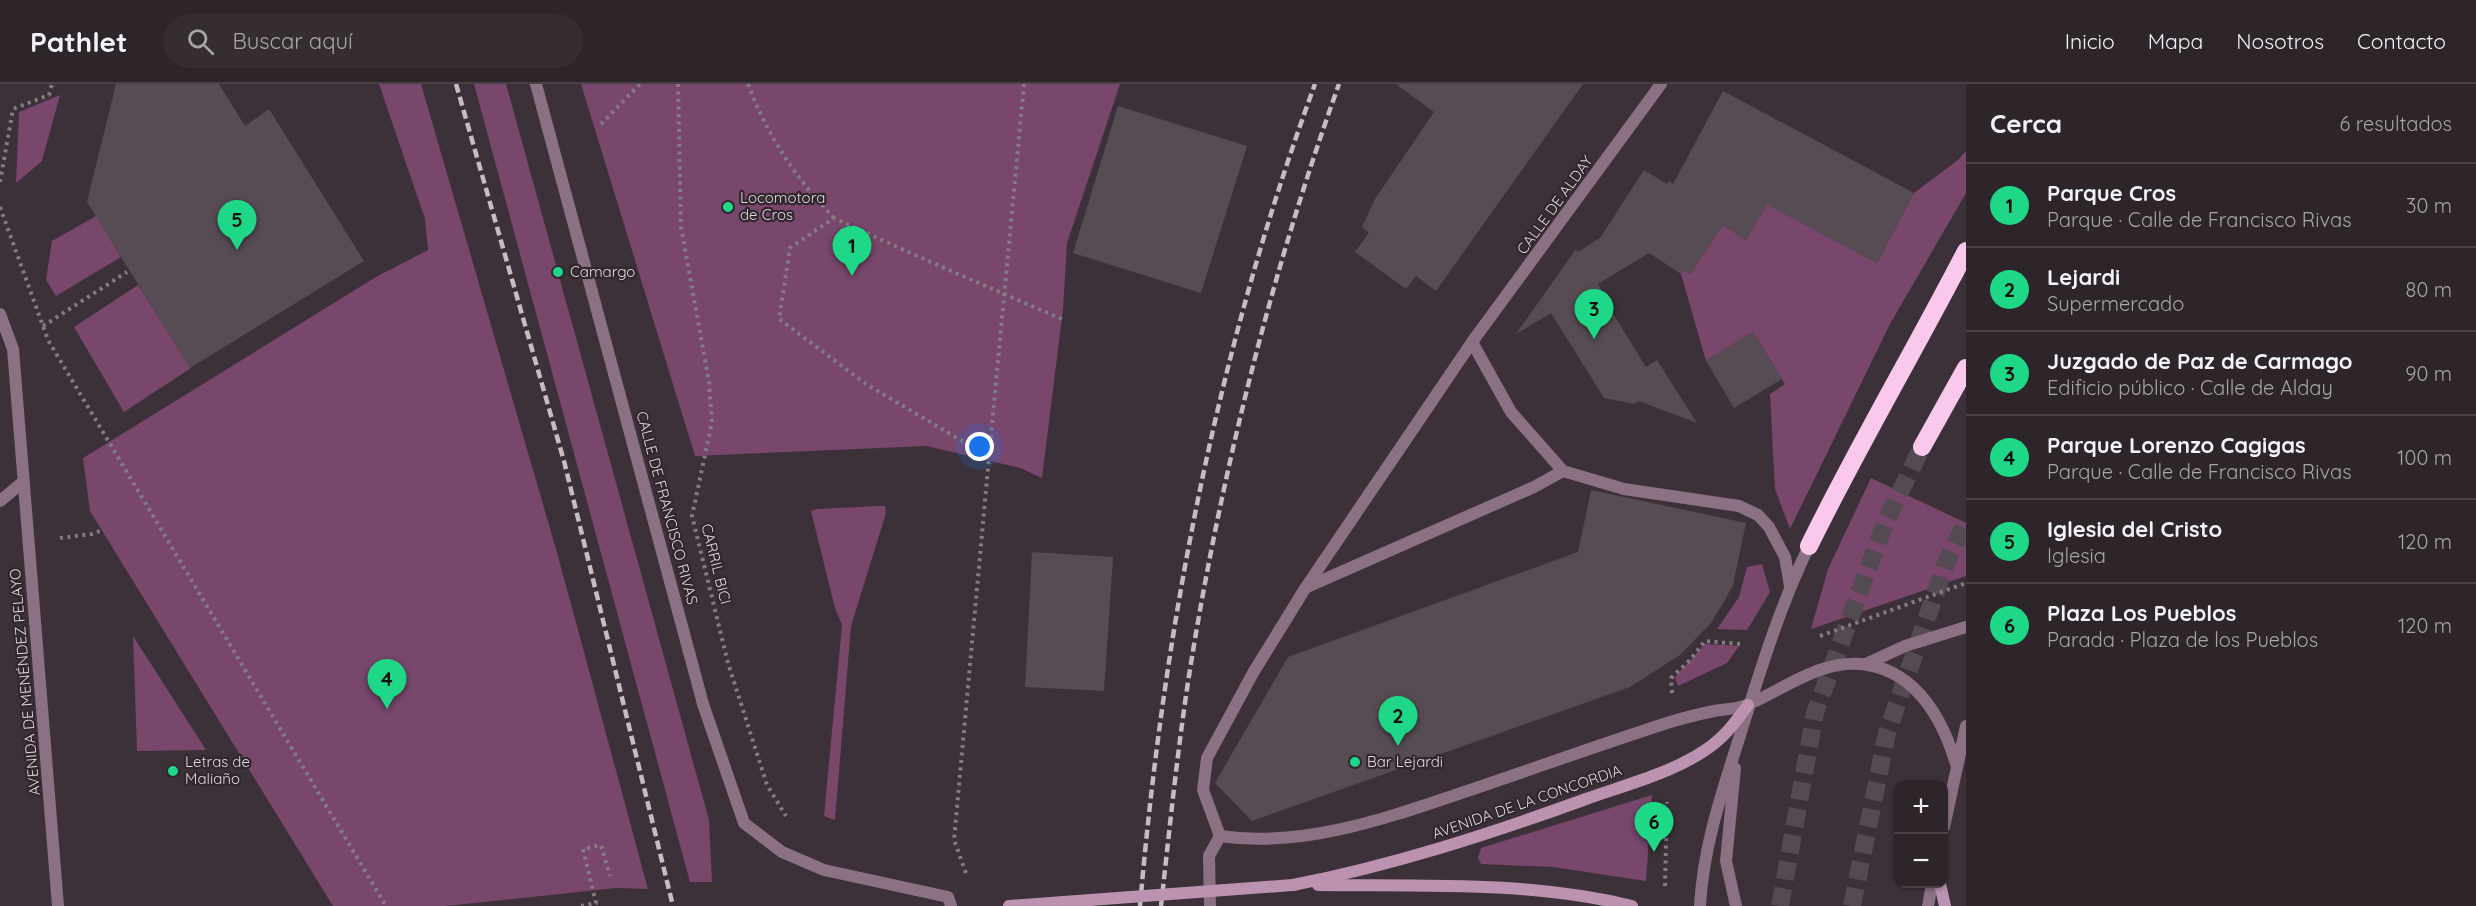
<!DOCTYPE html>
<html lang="es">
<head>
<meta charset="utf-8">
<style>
	body { margin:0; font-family:Quicksand,sans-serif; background:#352d32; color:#f1f3f6 }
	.controls { position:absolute; right:18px; bottom:18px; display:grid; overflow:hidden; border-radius:12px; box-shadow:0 2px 4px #0004 }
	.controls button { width:54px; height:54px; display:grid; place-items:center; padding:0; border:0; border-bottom:2px solid #484247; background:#2d252a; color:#f1f3f6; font:30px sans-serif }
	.you { position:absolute; left:980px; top:363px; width:21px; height:21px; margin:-15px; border:4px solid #fff; border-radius:50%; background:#1a73e8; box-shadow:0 0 0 9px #1a73e833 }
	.badge { display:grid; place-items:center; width:39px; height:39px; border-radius:50%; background:#1fd887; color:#111; font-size:20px; font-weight:700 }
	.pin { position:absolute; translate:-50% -50px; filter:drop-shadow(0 2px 3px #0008) }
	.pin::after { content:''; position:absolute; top:32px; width:21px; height:18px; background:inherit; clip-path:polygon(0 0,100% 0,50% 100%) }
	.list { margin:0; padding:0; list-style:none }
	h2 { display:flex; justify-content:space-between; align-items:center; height:78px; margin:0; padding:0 24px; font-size:26px }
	h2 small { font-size:20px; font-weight:400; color:#a7a5a8 }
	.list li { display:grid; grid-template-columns:39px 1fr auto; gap:18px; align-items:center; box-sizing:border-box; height:84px; padding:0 24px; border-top:2px solid #484247 }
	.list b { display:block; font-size:22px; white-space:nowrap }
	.list p { margin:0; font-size:20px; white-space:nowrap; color:#a7a5a8 }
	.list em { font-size:20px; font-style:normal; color:#a7a5a8 }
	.icon { flex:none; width:33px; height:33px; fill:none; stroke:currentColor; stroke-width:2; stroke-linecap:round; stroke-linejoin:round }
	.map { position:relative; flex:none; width:1966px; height:822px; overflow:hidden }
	header { display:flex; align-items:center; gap:36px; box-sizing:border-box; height:84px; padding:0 30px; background:#2d252a; border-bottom:2px solid #484247 }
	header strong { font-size:28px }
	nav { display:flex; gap:33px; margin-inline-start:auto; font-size:21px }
	.search { width:420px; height:54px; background:#352d32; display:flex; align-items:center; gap:15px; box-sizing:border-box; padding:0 21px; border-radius:33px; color:#a7a5a8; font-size:22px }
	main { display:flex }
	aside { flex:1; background:#2d252a }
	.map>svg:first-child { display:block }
</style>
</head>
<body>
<header>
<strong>Pathlet</strong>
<div class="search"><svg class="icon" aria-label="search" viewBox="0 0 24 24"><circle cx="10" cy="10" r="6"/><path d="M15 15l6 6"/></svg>Buscar aquí</div>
<nav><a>Inicio</a><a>Mapa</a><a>Nosotros</a><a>Contacto</a></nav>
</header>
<main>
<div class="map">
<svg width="1966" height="822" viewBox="0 0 1966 822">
	<rect width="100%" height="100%" fill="#3c3138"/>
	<!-- green -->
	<g fill="#79476c">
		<path d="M379,0h42l137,472 90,333 -32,-1 -170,18h-113l-243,-395 -7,-53 293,-181 52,-27 -3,-31z"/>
		<path d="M474,0h32l203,736 3,62h-22z"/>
		<path d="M581,0h539l-53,159 -4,66 -21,169 -22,-10 -93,-22 -232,10z"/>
		<path d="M60,11l-18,66 -26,22 3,-71z"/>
		<path d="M1966,67v42l-76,131 -100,205 -15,-40 -5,-95 15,-10 -32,-52 -47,29 -25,-87 2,-4 7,4 33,-49 23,15 21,-36 110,59 37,-70 44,-33z"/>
		<path d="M96,132l25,41 -65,39 -10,-16 6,-39z"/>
		<path d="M138,201l53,83 -67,44 -50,-85z"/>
		<path d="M1871,394l95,45v53l-155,53 17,-60z"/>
		<path d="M878,422h7l1,7 -35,113 -16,194 -11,-4 18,-191 -7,-17 -24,-97 6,-2z"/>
		<path d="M1762,480l8,28 -23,38 -30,-1 22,-32 8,-30z"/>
		<path d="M133,552l73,114 -69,1z"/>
		<path d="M1705,560l34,2 -12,17 -49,23 -3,-9z"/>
		<path d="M1652,711l-6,86 -93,-14 -72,-3 -3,-6 3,-10z"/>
	</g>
	<!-- building -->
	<g fill="#574c54">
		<path d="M116,0h103l26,42 24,-17 95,152 -174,107 -103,-166z"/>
		<path d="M1396,0h187l-147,207 -20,-15 -10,13 -51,-37 14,-19 -7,-6 13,-28 59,-87z"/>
		<path d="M1723,7l191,102 -37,70 -110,-58 -21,35 -23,-15 -33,49 -7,-4 -2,4 -32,-21 -51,31 3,5 -2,2 47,76 11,-7 40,63 -58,-22 -5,3 -30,-6 -53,-85 -35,21 60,-85 2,3 22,-14 44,-68 23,14 2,-3 4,3z"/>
		<path d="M1118,22l129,40 -46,147 -128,-40z"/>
		<path d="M1753,248l29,47 -48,29 -28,-47z"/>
		<path d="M1591,406l155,33 -13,62 -7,13 -15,25 -31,32 -50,32 -378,134 -37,-38 73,-126 290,-105z"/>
		<path d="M1032,468l81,5 -9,134 -79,-4z"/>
	</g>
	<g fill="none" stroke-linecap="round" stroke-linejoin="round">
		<!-- highway-tunnel -->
		<g stroke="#544a51" stroke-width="18" stroke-dasharray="18 9" stroke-linecap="butt">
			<path d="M1780,822l35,-193 70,-190 37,-76"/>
			<path d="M1852,822l35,-173 59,-170 20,-41"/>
		</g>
		<!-- path -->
		<g stroke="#857c82" stroke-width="4" stroke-dasharray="3 4.5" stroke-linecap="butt">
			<path d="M678,0l3,143 28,155 3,40 -20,94 36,147 39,122 19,31"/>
			<path d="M748,0c19,51 48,95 86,134"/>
			<path d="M1024,0l-35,373 -123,-73 -87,-65 11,-71 44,-30c75,35 151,68 228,101"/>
			<path d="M601,40l39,-40"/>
			<path d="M0,98l13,-73 36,-14 3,-11"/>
			<path d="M0,123l48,133 338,566"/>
			<path d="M43,242l84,-54"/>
			<path d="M60,454l32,-4 10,-4"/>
			<path d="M1820,552l146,-53"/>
			<path d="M1672,609l-1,-15 19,-18 15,-19 35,3"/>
			<path d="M966,789l-12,-33 35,-383"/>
			<path d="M1665,802l2,-84"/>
			<path d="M581,822l15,-3 -13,-54 18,-4 9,31"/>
		</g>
		<!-- street -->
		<g stroke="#8b7183" stroke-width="12">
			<path d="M536,0l167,620 41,119 38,29 42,18 124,27 3,9"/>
			<path d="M0,230l13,35 45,557"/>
			<path d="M1472,258l39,70 52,59 61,18 115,17 19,9 11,12 16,30 5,29"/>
			<path d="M0,417l23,-19"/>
			<path d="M1307,503l227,-100 29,-16"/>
			<path d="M1866,580l39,-18 61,-19"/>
			<path d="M1735,684l-9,93 10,45"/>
			<path d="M1944,743l22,-101"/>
			<path d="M1220,752l-17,-46 4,-32 46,-85 53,-86 166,-245 189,-258"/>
			<path d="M1220,752c87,13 175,-21 256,-48 65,-22 129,-45 194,-66 14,-4 29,-8 44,-11 11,-2 25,-2 35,-7 37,-16 75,-47 119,-39 49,8 75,55 88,99"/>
			<path d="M1210,822l-1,-50 11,-20"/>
			<path d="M1700,822c3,-56 20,-108 37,-161 21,-67 41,-135 72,-199"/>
			<path d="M1928,822l4,-22"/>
		</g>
		<!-- secondary -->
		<g stroke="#bb92af" stroke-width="12">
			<path d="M1940,800l5,22"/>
			<path d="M1293,801c101,-20 197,-51 293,-86 39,-14 83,-25 118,-48 19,-12 31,-28 44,-46"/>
			<path d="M1318,801c105,1 212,-4 314,21"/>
		</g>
		<!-- highway -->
		<g stroke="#fac8ec" stroke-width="18">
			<path d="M1922,363l44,-79"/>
			<path d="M1809,462c49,-100 106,-196 157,-295"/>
		</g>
		<!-- rail -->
		<g stroke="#c5bdc3" stroke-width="4.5" stroke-dasharray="9 4.5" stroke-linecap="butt">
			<path d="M456,0l108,377 109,445"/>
			<path d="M1140,822c24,-280 78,-558 175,-822"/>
			<path d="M1161,822c9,-81 17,-162 30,-243 32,-196 81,-392 148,-579"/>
		</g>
		<!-- secondary-bridge -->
		<path stroke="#bb92af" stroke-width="12" d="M1009,822l284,-21"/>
	</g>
	<!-- markers -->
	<g fill="#1fd887" stroke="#31272e" stroke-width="2">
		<circle cx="728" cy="123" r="6"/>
		<circle cx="558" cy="188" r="6"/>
		<circle cx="1355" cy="678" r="6"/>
		<circle cx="173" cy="687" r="6"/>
	</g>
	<g text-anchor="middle" stroke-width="4.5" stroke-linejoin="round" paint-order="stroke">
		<!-- poi labels -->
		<g font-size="15" fill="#dfd8dd" stroke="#31272e" text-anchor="start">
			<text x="740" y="119">Locomotora<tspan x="740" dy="17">de Cros</tspan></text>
			<text x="570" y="193">Camargo</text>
			<text x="185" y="683">Letras de<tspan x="185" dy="17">Maliaño</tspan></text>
			<text x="1367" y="683">Bar Lejardi</text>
		</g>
		<!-- street labels -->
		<g font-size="15" fill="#dfd8dd" stroke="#31272e">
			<text transform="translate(1555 121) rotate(-54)" y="5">CALLE DE ALDAY</text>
			<text transform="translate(667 424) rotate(75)" y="5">CALLE DE FRANCISCO RIVAS</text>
			<text transform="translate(716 480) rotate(76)" y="5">CARRIL BICI</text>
			<text transform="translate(25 598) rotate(-95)" y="5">AVENIDA DE MENÉNDEZ PELAYO</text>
			<text transform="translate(1527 718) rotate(-19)" y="5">AVENIDA DE LA CONCORDIA</text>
		</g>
	</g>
</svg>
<div class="controls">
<button>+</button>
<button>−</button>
</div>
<div class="you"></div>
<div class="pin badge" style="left:852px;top:192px">1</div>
<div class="pin badge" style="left:1398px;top:662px">2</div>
<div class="pin badge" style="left:1594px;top:255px">3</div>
<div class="pin badge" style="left:387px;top:625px">4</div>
<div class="pin badge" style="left:237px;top:166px">5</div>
<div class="pin badge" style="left:1654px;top:768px">6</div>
</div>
<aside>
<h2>Cerca<small>6 resultados</small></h2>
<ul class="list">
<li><span class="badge">1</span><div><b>Parque Cros</b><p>Parque · Calle de Francisco Rivas</p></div><em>30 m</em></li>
<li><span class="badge">2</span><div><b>Lejardi</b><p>Supermercado</p></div><em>80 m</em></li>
<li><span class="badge">3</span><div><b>Juzgado de Paz de Carmago</b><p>Edificio público · Calle de Alday</p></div><em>90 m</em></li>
<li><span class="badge">4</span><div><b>Parque Lorenzo Cagigas</b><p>Parque · Calle de Francisco Rivas</p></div><em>100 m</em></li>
<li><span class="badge">5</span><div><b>Iglesia del Cristo</b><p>Iglesia</p></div><em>120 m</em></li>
<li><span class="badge">6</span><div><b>Plaza Los Pueblos</b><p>Parada · Plaza de los Pueblos</p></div><em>120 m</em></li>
</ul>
</aside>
</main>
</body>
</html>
